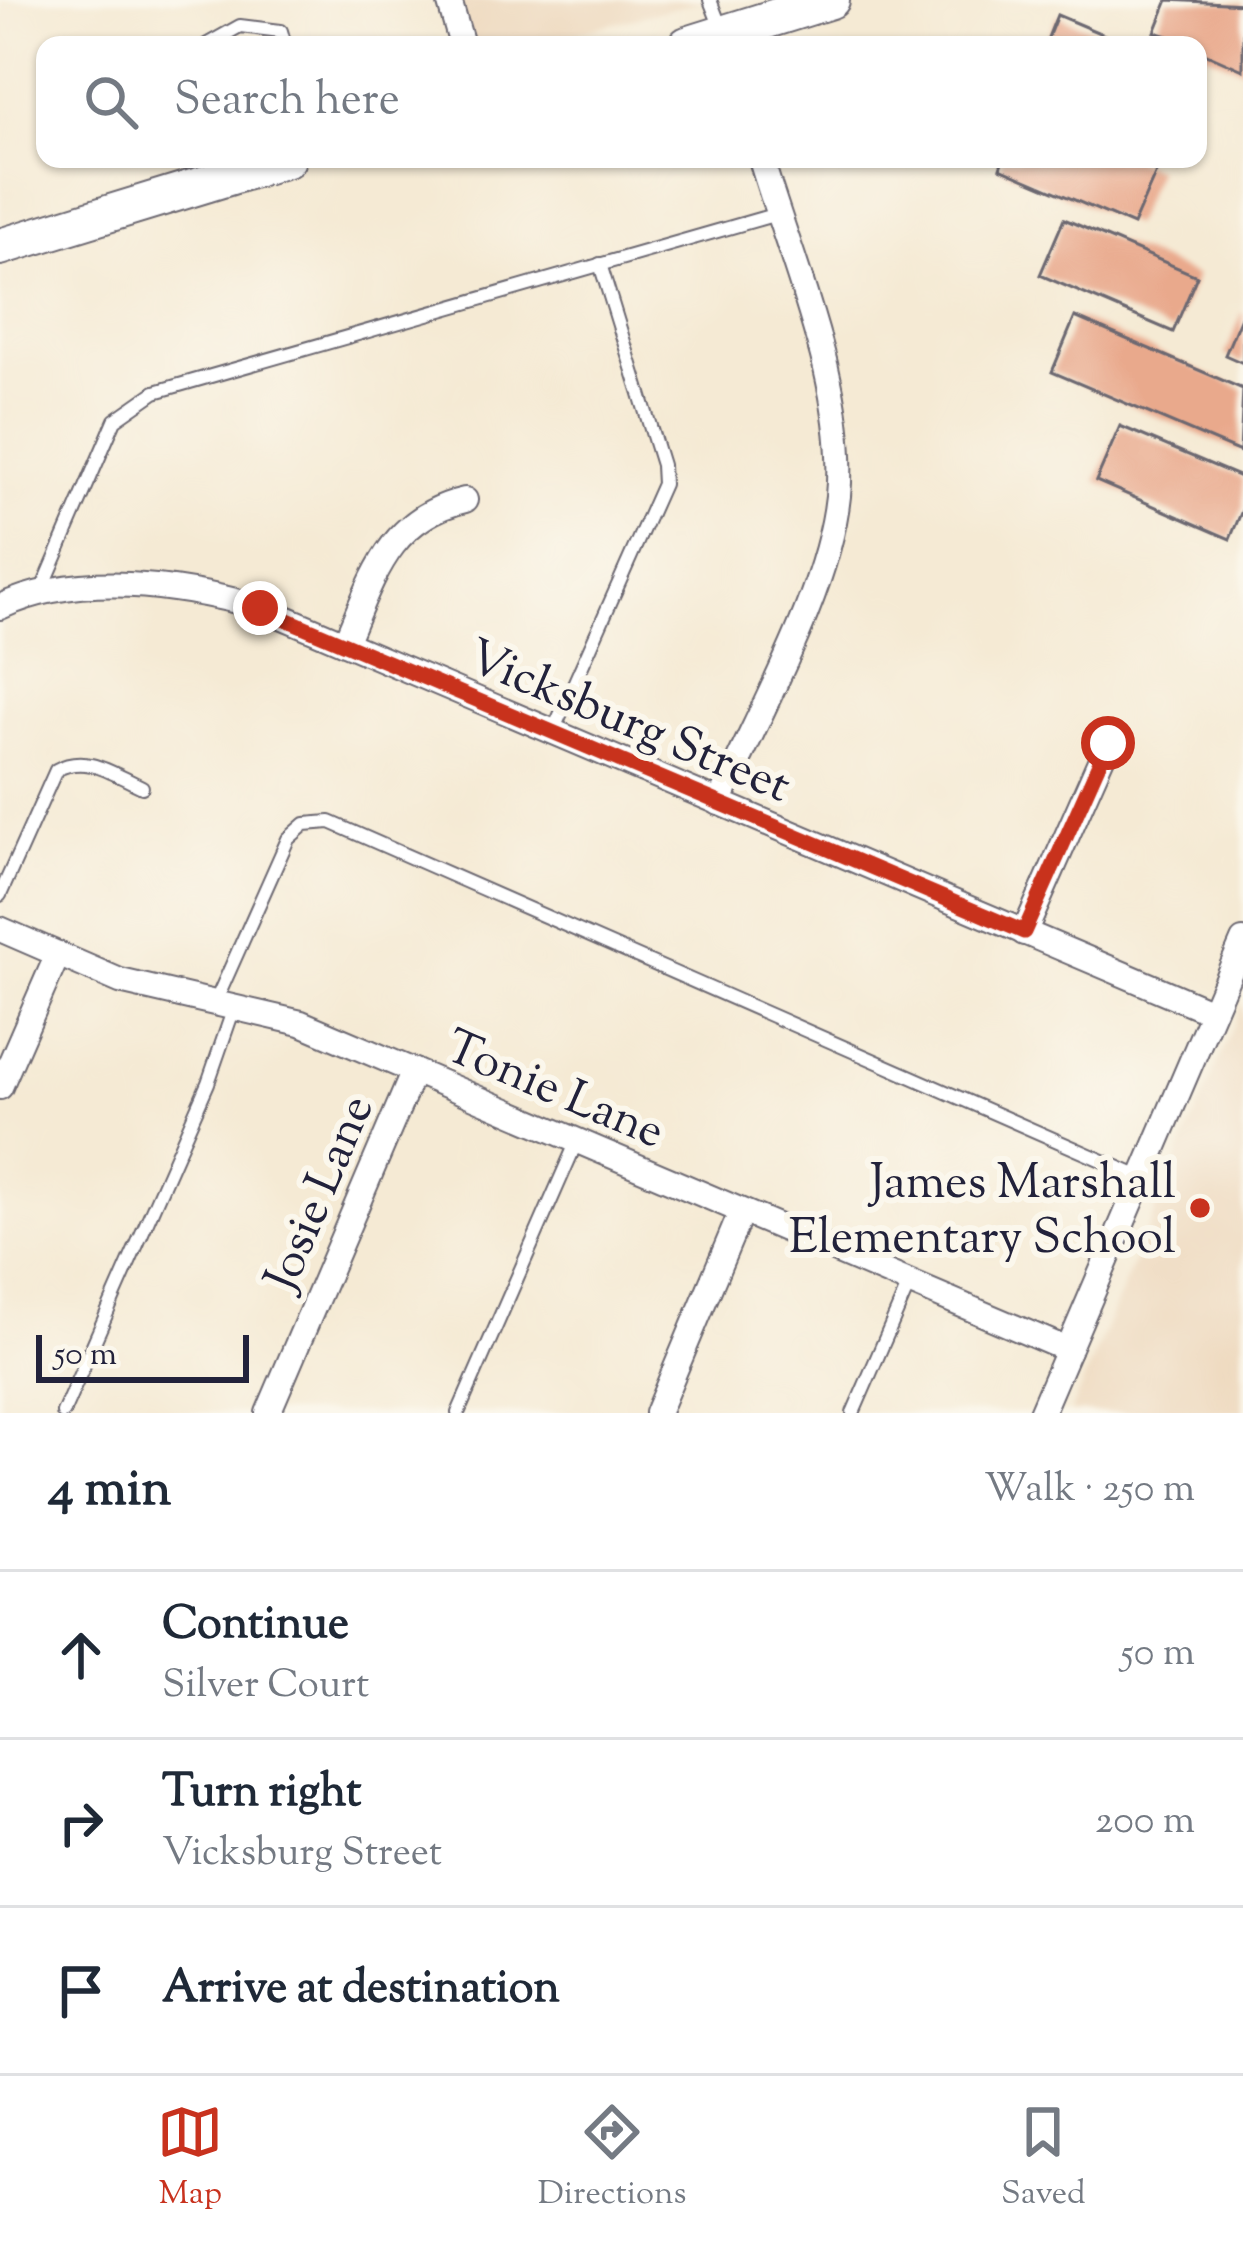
<!DOCTYPE html>
<html lang="en">
<head>
<meta charset="utf-8">
<style>
	body { margin:0; font-family:"Sorts Mill Goudy",serif; background:#f2f2f3; color:#1f2937 }
	.scale { position:absolute; left:36px; bottom:30px; width:213px; box-sizing:border-box; padding-left:12px; border:6px solid #22223b; border-top:0; font-size:33px; line-height:42px; white-space:nowrap; color:#22223b; -webkit-text-stroke:9px #fbf7ec; paint-order:stroke }
	.stop { position:absolute; width:36px; height:36px; margin:-27px; border:9px solid #c8321e; border-radius:50%; background:#fff }
	.stop.end { background:#c8321e; border-color:#fff; box-shadow:0 3px 12px #0008 }
	.list { margin:0; padding:0; list-style:none }
	h2 { display:flex; justify-content:space-between; align-items:center; height:156px; margin:0; padding:0 48px; font-size:51px }
	h2 small { font-size:39px; font-weight:400; color:#747a83 }
	.list li { display:grid; grid-template-columns:78px 1fr auto; gap:36px; align-items:center; box-sizing:border-box; height:168px; padding:0 48px; border-top:3px solid #e0e1e3 }
	.list b { display:block; font-size:45px; white-space:nowrap }
	.list p { margin:0; font-size:39px; white-space:nowrap; color:#747a83 }
	.list em { font-size:39px; font-style:normal; color:#747a83 }
	.icon { flex:none; width:66px; height:66px; fill:none; stroke:currentColor; stroke-width:2; stroke-linecap:round; stroke-linejoin:round }
	.map { position:relative; flex:none; width:1243px; height:1413px; overflow:hidden }
	.search { position:absolute; background:#fff; box-shadow:0 3px 9px #0004; left:36px; right:36px; top:36px; height:132px; display:flex; align-items:center; gap:30px; box-sizing:border-box; padding:0 42px; border-radius:24px; color:#747a83; font-size:45px }
	.sheet { height:660px; background:#fff }
	nav { display:flex; justify-content:space-around; align-items:center; box-sizing:border-box; height:168px; border-top:3px solid #e0e1e3; background:#fff; font-size:33px; color:#747a83 }
	nav a { display:grid; justify-items:center; gap:6px }
	nav .on { color:#c8321e }
	.map>svg:first-child { display:block }
</style>
</head>
<body>
<div class="map">
<svg width="1243" height="1413" viewBox="0 0 1243 1413">
	<rect width="100%" height="100%" fill="#fbf7ec"/>
	<filter id="ink" filterUnits="userSpaceOnUse"><feTurbulence type="fractalNoise" baseFrequency=".00833" numOctaves="2"/><feDisplacementMap in="SourceGraphic" scale="24" xChannelSelector="R" yChannelSelector="G"/><feConvolveMatrix kernelMatrix="1 2 1 2 8 2 1 2 1" color-interpolation-filters="sRGB"/></filter>
	<filter id="wash" filterUnits="userSpaceOnUse"><feTurbulence type="fractalNoise" baseFrequency=".004" numOctaves="4" result="noise"/><feDisplacementMap in="SourceGraphic" scale="48" xChannelSelector="R" yChannelSelector="G"/><feGaussianBlur stdDeviation="2.7" result="paint"/><feColorMatrix in="noise" values="0 0 0 0 0 0 0 0 0 0 0 0 0 0 0 0 0 1.4 0 .05"/><feComposite in="paint" operator="in"/></filter>
	<g filter="url(#wash)">
		<rect width="100%" height="100%" fill="#f5ead4"/>
		<!-- built -->
		<g fill="#edd7bb">
			<path d="M440,0h264l-175,45h-76z"/>
			<path d="M1243,1003v410h-173z"/>
		</g>
		<g id="blocks">
			<!-- building -->
			<g fill="#e9a98c">
				<path d="M1168,0l75,4v66l-45,-20v-5l-43,-13z"/>
				<path d="M1057,15l71,30h-83z"/>
				<path d="M1003,159h129l25,11 -24,55 -133,-57z"/>
				<path d="M1064,219l133,57 -24,56 -133,-57z"/>
				<path d="M1243,312v51l-18,-8z"/>
				<path d="M1075,317l168,72 -3,63 -188,-80z"/>
				<path d="M1120,426l123,52v30l-13,31 -134,-58z"/>
			</g>
		</g>
	</g>
	<g filter="url(#ink)">
		<use href="#blocks" fill-opacity="0" stroke="#6c6871" stroke-width="3"/>
		<g fill="none" stroke-linecap="round" stroke-linejoin="round">
			<defs>
				<g id="lane">
					<path d="M710,0l11,28"/>
					<path d="M206,45l34,-19 41,5 4,14"/>
					<path d="M40,594l75,-174 40,-28 622,-178"/>
					<path d="M553,731l110,-247 -1,-19 -62,-201"/>
					<path d="M0,895l56,-125c30,-17 57,4 86,17"/>
					<path d="M215,1003l73,-164 17,-15 25,-2 810,355"/>
					<path d="M63,1413l145,-330 26,-75"/>
					<path d="M458,1413l119,-272"/>
					<path d="M853,1413l56,-129"/>
				</g>
				<g id="street">
					<path d="M449,0l13,45"/>
					<path d="M0,607c80,-37 178,-22 260,0l952,405"/>
					<path d="M345,643c28,-65 44,-126 120,-143"/>
					<path d="M719,803c39,-89 109,-211 119,-307 11,-106 -47,-235 -77,-337"/>
					<path d="M0,929l120,52 181,42 767,327"/>
					<path d="M1024,933l84,-190"/>
					<path d="M0,1087l58,-133"/>
					<path d="M268,1413l146,-342"/>
					<path d="M657,1413l84,-200"/>
					<path d="M1041,1413l202,-472"/>
				</g>
				<g id="secondary">
					<path d="M687,45l144,-45"/>
					<path d="M0,247l287,-88"/>
				</g>
			</defs>
			<!-- lane casing -->
			<use href="#lane" stroke="#6c6871" stroke-width="16"/>
			<!-- street casing -->
			<use href="#street" stroke="#6c6871" stroke-width="28"/>
			<!-- secondary casing -->
			<use href="#secondary" stroke="#6c6871" stroke-width="40"/>
			<!-- lane -->
			<use href="#lane" stroke="#fff" stroke-width="12"/>
			<!-- street -->
			<use href="#street" stroke="#fff" stroke-width="24"/>
			<!-- secondary -->
			<use href="#secondary" stroke="#fff" stroke-width="36"/>
		</g>
	</g>
	<g fill="none" stroke-linecap="round" stroke-linejoin="round" filter="url(#ink)">
		<!-- route -->
		<path stroke="#c8321e" stroke-width="15" d="M260,608l764,324 84,-189"/>
	</g>
	<!-- markers -->
	<circle fill="#c8321e" stroke="#fbf7ec" stroke-width="4.5" cx="1200" cy="1208" r="12"/>
	<g text-anchor="middle" stroke-width="12" stroke-linejoin="round" paint-order="stroke">
		<!-- street labels -->
		<g font-size="48" fill="#22223b" stroke="#fbf7ec">
			<text transform="translate(630 719) rotate(23)" y="17">Vicksburg Street</text>
			<text transform="translate(556 1087) rotate(23)" y="17">Tonie Lane</text>
			<text transform="translate(317 1192) rotate(-67)" y="17">Josie Lane</text>
		</g>
		<!-- poi labels -->
		<g font-size="48" fill="#22223b" stroke="#fbf7ec" text-anchor="end">
			<text x="1176" y="1197">James Marshall<tspan x="1176" dy="55">Elementary School</tspan></text>
		</g>
	</g>
</svg>
<div class="scale">50 m</div>
<div class="stop" style="left:1108px;top:743px"></div>
<div class="stop end" style="left:260px;top:608px"></div>
<div class="search"><svg class="icon" aria-label="search" viewBox="0 0 24 24"><circle cx="10" cy="10" r="6"/><path d="M15 15l6 6"/></svg>Search here</div>
</div>
<section class="sheet">
<h2>4 min<small>Walk · 250 m</small></h2>
<ul class="list">
<li><svg class="icon" aria-label="ahead" viewBox="0 0 24 24"><path d="M12 20V5M6 11l6-6 6 6"/></svg><div><b>Continue</b><p>Silver Court</p></div><em>50 m</em></li>
<li><svg class="icon" aria-label="right" viewBox="0 0 24 24"><path d="M7 20v-9h11M14 6l5 5-5 5"/></svg><div><b>Turn right</b><p>Vicksburg Street</p></div><em>200 m</em></li>
<li><svg class="icon" aria-label="arrive" viewBox="0 0 24 24"><path d="M6 21V4h12l-3 4 3 4H6"/></svg><div><b>Arrive at destination</b></div></li>
</ul>
</section>
<nav>
<a class="on"><svg class="icon" aria-label="map" viewBox="0 0 24 24"><path d="M3 6l6-2 6 2 6-2v14l-6 2-6-2-6 2zM9 4v14M15 6v14"/></svg>Map</a>
<a><svg class="icon" aria-label="directions" viewBox="0 0 24 24"><path d="M12 3l9 9-9 9-9-9zM9 14v-3h6M13 9l2 2-2 2"/></svg>Directions</a>
<a><svg class="icon" aria-label="saved" viewBox="0 0 24 24"><path d="M7 4h10v16l-5-4-5 4z"/></svg>Saved</a>
</nav>
</body>
</html>
